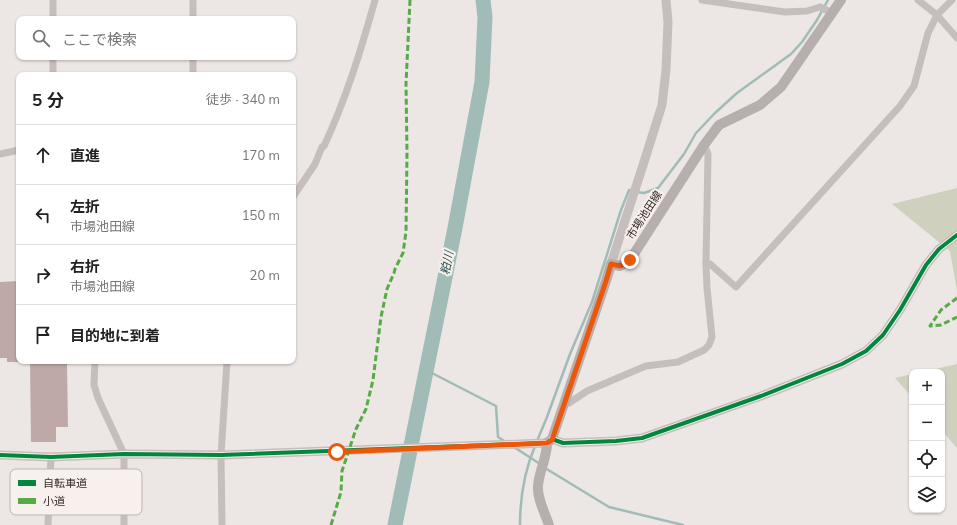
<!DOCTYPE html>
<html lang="ja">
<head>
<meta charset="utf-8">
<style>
	body { margin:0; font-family:Mulish,"Noto Sans JP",sans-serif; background:#f2f2f2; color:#222 }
	.controls { position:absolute; right:12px; bottom:12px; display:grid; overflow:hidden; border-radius:8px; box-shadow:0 1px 3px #0004 }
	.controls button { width:36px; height:36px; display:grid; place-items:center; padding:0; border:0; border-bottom:1px solid #e0e0e0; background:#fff; color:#222; font:20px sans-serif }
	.stop { position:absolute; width:12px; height:12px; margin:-9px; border:3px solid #ea580c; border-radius:50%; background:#fff }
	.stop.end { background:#ea580c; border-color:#fff; box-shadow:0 1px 4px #0008 }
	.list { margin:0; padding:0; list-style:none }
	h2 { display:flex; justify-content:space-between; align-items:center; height:52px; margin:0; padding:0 16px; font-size:17px }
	h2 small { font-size:13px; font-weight:400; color:#767676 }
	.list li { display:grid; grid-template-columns:26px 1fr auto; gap:12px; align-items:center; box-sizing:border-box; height:60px; padding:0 16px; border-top:1px solid #e0e0e0 }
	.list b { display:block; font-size:15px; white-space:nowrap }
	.list p { margin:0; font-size:13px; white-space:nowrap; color:#767676 }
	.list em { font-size:13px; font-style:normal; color:#767676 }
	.icon { flex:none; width:22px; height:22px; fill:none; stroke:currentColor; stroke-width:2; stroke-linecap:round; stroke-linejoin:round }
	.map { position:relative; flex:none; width:957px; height:525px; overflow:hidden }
	.search { position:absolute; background:#fff; box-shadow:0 1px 3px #0004; left:16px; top:16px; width:280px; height:44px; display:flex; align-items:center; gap:10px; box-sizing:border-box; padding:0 14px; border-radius:8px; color:#767676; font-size:15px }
	.panel { position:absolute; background:#fff; box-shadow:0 1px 3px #0004; left:16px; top:72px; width:280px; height:292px; border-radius:8px }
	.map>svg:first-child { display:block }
</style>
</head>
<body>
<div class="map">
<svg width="957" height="525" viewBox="0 0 957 525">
	<rect width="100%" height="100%" fill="#ece6e4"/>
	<!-- green -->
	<g fill="#d0d0bf">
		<path d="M957,188v103l-7,-40 -58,-47z"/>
		<path d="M957,364v84l-15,-17v-59h-20z"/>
		<path d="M912,374v23l-17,-19z"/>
	</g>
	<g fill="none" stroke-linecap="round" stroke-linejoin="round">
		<!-- stream -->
		<g stroke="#a1bcb7" stroke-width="2.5">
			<path d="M637,192l7,1 14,-5 26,-34 12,-21 19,-20 22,-20 54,-39 11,-12 15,-22 11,-20"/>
			<path d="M426,370l70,36 2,31 6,4"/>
			<path d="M537,441l10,-24 23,-63 22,-52 29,-92 8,-20 3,1"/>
			<path d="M514,447l26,17"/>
			<path d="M545,468l64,39 74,18"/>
			<path d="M520,525c0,-28 4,-53 15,-79"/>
		</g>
		<!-- river -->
		<path stroke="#a1bcb7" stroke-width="15" d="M395,525l60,-297 27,-146 3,-65 -2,-17"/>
	</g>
	<!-- building -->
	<g fill="#bea9a7">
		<path d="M19,281v81h-12v-4h-7v-76z"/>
		<path d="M30,361h48v3h-11l1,63h-12v15h-25z"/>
	</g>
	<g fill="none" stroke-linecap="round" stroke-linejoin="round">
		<!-- minor -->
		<g stroke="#c5bebc" stroke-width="7">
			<path d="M53,0v19"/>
			<path d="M193,0v19"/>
			<path d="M702,0l83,12 22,-1 13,-4 12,6"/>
			<path d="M918,0l19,15 20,23"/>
			<path d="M53,57v18"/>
			<path d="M193,57v18"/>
			<path d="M0,154l19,-4"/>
			<path d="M293,197l22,-33 7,-17 2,-1c22,-47 37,-96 51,-146"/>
			<path d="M706,263l4,1 26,23 164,-181 14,-20 14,-53 9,-18 15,-15"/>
			<path d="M95,361l-1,24 4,13 26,56v71"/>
			<path d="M565,403h4l18,-12 47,-20 12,-5 32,-4 26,-12 5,-5 3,-8 -5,-49 -1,-25 2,-109 -4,-9"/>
			<path d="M48,525l3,-68"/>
			<path d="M222,525l-1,-70 6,-94"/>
		</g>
		<!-- tertiary -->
		<g stroke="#c5bebc" stroke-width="9">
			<path d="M611,264l33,-102 18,-57 4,-35 2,-48 -2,-22"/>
			<path d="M552,439l11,4 53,-2 26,-3 119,-42 81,-32 24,-13 17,-16 17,-25 26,-45 13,-16 18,-14"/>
			<path d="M0,455l51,2 73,-3 97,1 326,-12"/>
		</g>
		<!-- secondary -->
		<path stroke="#b6afad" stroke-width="10" d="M549,525c-4,-12 -12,-26 -11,-39 1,-15 9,-28 9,-43l5,-4 54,-158 5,-17 9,2 10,-6 74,-115 15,-20 41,-20 21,-18 60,-87"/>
		<!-- quiet -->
		<g stroke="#55ab44" stroke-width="3" stroke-dasharray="6 3" stroke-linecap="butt">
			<path d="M957,298l-16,12 -11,16 11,-1 16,-8"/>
			<path d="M331,525l10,-33 1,-21 14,-42 10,-20 7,-29 8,-63 6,-28 7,-16 1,-4 8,-16 3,-21 1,-79 -1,-69 4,-84"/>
		</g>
		<defs>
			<g id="cycleway">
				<path d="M552,439l11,4 53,-2 26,-3 119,-42 81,-32 24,-13 17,-16 17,-25 26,-45 13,-16 18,-14"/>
				<path d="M0,455l51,2 73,-3 97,1 326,-12"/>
			</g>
		</defs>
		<!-- cycleway casing -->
		<use href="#cycleway" stroke="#f8f0ec" stroke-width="6"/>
		<!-- cycleway -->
		<use href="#cycleway" stroke="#00873e" stroke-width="4"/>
	</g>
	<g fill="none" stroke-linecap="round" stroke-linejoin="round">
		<!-- route -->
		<path stroke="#ea580c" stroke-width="5" d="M337,452l210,-9 5,-3 54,-159 5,-17 9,2 10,-6"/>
	</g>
	<g text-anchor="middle" stroke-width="4" stroke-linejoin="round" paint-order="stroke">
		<!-- street labels -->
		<g font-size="11" fill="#362c2a" stroke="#f8f0ec">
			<text transform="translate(644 215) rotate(-57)" y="4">市場池田線</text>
		</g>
		<!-- water labels -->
		<g font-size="12" font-style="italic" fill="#24534d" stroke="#f8f0ec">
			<text transform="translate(447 263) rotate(-79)" y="4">粕川</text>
		</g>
	</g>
	<!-- legend -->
	<rect x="10" y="469" width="132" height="46" rx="6" fill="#f8f0ec" stroke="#beb5b2" stroke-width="1"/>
	<rect x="18" y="480" width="18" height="6" fill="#00873e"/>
	<rect x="18" y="498" width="18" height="6" fill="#55ab44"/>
	<g font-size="11" fill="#362c2a">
		<text x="43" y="487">自転車道</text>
		<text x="43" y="505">小道</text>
	</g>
</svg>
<div class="controls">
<button>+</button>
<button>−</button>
<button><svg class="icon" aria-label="locate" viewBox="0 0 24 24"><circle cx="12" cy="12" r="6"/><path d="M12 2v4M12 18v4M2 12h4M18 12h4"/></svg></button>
<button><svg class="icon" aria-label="layers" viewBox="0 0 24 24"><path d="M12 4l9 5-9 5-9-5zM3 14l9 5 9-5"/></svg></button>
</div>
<div class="stop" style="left:337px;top:452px"></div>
<div class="stop end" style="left:630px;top:260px"></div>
<div class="search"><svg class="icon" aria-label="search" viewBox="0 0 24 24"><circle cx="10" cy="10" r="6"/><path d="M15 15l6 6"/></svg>ここで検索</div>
<section class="panel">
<h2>5 分<small>徒歩 · 340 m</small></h2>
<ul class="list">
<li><svg class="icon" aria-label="ahead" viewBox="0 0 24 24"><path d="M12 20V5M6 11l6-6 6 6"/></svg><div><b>直進</b></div><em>170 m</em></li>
<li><svg class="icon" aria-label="left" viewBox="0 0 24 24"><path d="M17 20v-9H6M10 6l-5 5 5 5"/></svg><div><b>左折</b><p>市場池田線</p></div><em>150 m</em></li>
<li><svg class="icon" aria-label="right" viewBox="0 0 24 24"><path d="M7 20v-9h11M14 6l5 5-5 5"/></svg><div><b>右折</b><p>市場池田線</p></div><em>20 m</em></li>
<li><svg class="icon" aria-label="arrive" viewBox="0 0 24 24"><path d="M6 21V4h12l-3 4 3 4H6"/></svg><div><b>目的地に到着</b></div></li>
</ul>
</section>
</div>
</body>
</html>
